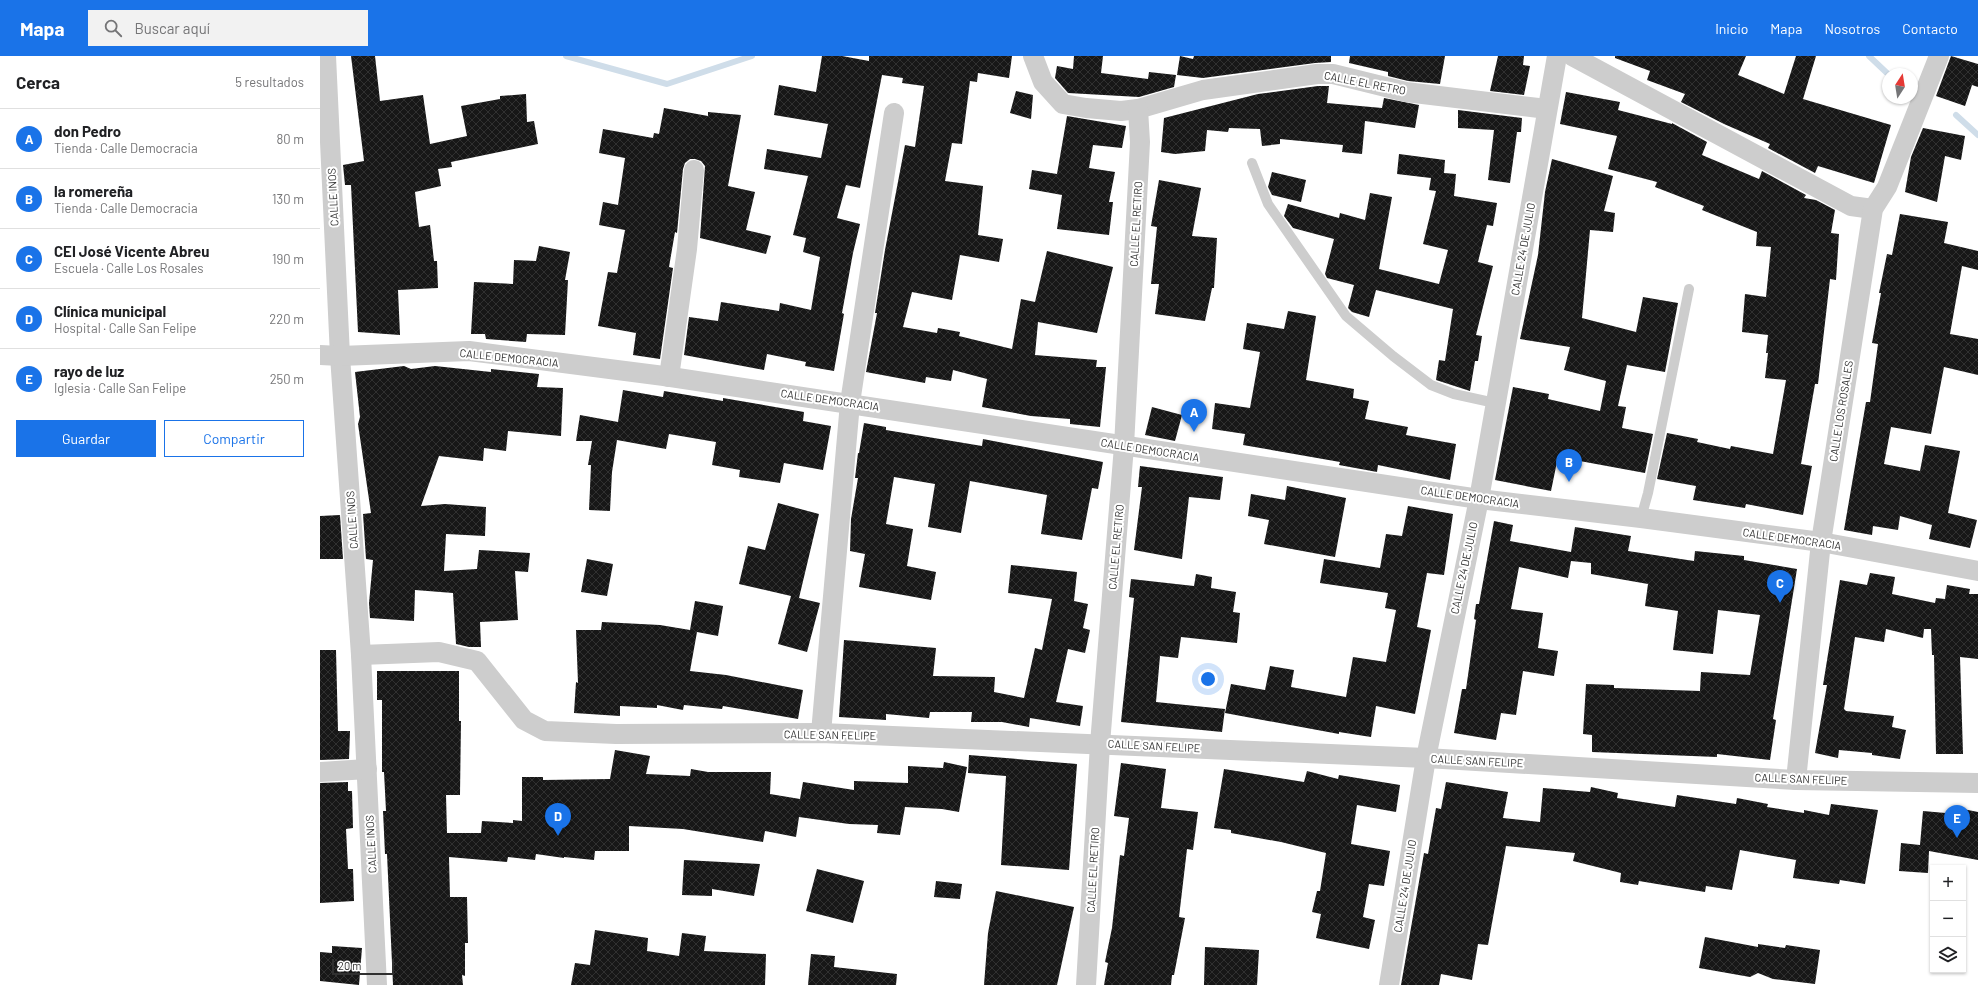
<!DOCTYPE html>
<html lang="es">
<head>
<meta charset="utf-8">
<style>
	body { margin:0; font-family:Barlow,sans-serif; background:#f2f2f2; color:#202124 }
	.controls { position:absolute; right:12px; bottom:12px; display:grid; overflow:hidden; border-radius:0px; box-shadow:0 1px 3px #0004 }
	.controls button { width:36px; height:36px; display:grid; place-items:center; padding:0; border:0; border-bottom:1px solid #e0e0e0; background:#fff; color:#202124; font:20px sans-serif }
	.compass { position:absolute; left:1562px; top:12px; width:36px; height:36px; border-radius:50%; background:#fff; box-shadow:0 1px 3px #0004; rotate:12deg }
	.scale { position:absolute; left:12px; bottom:10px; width:62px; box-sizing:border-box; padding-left:4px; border:2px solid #303030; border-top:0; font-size:11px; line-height:14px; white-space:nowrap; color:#303030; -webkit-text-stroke:3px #fff; paint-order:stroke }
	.you { position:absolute; left:888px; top:623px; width:14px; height:14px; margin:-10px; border:3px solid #fff; border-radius:50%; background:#1a73e8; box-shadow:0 0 0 6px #1a73e833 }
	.badge { display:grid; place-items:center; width:26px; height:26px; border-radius:50%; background:#1a73e8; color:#fff; font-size:13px; font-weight:700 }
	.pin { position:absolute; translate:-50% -33px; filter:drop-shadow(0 1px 2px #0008) }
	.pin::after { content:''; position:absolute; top:21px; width:14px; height:12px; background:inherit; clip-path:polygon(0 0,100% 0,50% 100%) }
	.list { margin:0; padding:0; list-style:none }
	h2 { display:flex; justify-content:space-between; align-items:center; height:52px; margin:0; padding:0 16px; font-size:17px }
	h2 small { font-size:13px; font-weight:400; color:#757577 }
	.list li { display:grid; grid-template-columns:26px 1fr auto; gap:12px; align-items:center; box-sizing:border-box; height:60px; padding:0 16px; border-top:1px solid #e0e0e0 }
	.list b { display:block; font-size:15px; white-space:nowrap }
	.list p { margin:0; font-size:13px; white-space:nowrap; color:#757577 }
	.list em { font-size:13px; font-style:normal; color:#757577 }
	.actions { display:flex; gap:8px; padding:12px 16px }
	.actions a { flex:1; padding:9px 0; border:1px solid #1a73e8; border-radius:0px; text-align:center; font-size:14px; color:#1a73e8 }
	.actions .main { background:#1a73e8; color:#fff }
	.icon { flex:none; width:22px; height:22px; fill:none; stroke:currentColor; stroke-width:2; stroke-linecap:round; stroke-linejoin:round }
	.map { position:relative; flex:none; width:1658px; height:929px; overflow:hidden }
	header { display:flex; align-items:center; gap:24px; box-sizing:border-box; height:56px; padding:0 20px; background:#1a73e8; color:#fff }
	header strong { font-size:19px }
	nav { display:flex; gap:22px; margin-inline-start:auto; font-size:14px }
	.search { width:280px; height:36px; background:#f2f2f2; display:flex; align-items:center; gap:10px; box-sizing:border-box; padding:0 14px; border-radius:0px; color:#757577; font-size:15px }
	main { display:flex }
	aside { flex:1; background:#fff }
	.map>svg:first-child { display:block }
</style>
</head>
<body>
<header>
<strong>Mapa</strong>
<div class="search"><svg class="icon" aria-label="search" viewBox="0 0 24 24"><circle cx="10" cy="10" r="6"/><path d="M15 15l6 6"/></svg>Buscar aquí</div>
<nav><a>Inicio</a><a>Mapa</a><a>Nosotros</a><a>Contacto</a></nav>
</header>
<main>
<aside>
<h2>Cerca<small>5 resultados</small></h2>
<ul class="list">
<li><span class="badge">A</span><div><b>don Pedro</b><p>Tienda · Calle Democracia</p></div><em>80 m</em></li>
<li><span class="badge">B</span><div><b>la romereña</b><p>Tienda · Calle Democracia</p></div><em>130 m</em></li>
<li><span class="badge">C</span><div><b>CEI José Vicente Abreu</b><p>Escuela · Calle Los Rosales</p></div><em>190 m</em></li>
<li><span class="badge">D</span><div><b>Clínica municipal</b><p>Hospital · Calle San Felipe</p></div><em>220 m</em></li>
<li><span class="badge">E</span><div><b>rayo de luz</b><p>Iglesia · Calle San Felipe</p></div><em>250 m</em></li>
</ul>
<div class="actions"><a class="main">Guardar</a><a>Compartir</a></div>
</aside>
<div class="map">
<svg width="1658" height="929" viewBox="0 0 1658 929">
	<defs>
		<pattern id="building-cross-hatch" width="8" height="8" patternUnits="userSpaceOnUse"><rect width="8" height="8" fill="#171717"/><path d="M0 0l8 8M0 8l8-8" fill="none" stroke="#303030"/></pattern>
	</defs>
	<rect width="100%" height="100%" fill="#fff"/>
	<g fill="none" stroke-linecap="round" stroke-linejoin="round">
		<!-- stream -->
		<g stroke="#cfdde9" stroke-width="6">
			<path d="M246,0l101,28 85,-28"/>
			<path d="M1549,0l19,18"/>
			<path d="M1636,59l22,20"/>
		</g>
	</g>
	<!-- building -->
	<g fill="url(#building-cross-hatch)">
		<path d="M31,0h24l5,45 43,-6 7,49 37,-8 -6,-30 39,-7v-3l26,-2 1,28 7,-1 4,23 -87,18 1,5 -14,2 3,17 -26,6 4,35 11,-2 4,36h3l1,27 -40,2 2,45 -42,-3 -7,-147h-6l-2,-20 21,-4z"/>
		<path d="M502,0h20l27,5v-5h143l-3,22 -31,-5 -1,9 -7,-1 -8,63 -10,-1 -7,38 38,5 -5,49 25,4 -4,23 -39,-7 -8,45 -40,-8 -9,35 34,6 1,-5 22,4 -1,4 53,13 9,-50 14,3 12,-51 66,16 -16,66 -59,-11 -3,33 62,5 -1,7h10l-6,60 -30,-3v-5l-39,-3 -49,-9 5,-28 -34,-9 -2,11 -25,-4 -1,6 -59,-11 11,-59h-2l10,-63 20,-105 10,2 9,-61 -22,-3 1,-5 -21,-3 -22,113 -14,-3 -9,33 23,6 -7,29 -11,60 2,1 -10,57 -29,-5 1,-4 -39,-8 -3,16 -80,-15 5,-38 29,4 3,-19 58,9 1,-8 31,7 9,-53 -17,-5 3,-14 -13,-3 15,-59 -44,-7 3,-20 54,9 7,-34 -54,-9 5,-30 37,7z"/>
		<path d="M754,0h29l-2,17 47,6 1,-7 27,3 -2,12 -35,10 -71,-4 -13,-15 2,-12 16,3z"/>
		<path d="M860,0l13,3 1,-3h137v6l-16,1 -112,15 -26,-3z"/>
		<path d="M1030,0h95l-5,28 -32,-3 -20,-5v-4l-39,-9z"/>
		<path d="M1178,0h26l-1,9 7,1 -6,29 -34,-4z"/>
		<path d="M1295,0h131l-8,19 46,19 12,-38h20l-13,43 88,26 -17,58 -56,-17 -3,7 -47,-25 2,-4 -46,-20 -43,-22 4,-8 -38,-14 3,-9 -35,-13z"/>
		<path d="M1631,0l27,8v23l-6,-2 -7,21 -29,-10z"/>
		<path d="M998,30h11l-2,17 55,5 2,-10 35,7 -4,23 -50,-7 -3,33 -20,-2 1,-7 -63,-6v5l-18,2 -2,-17 -31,-1 -1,4 -21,-2 -2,21 -30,3 -14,-2 3,-34 94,-24z"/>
		<path d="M696,35l17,4 -2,24 -21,-6z"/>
		<path d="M1246,36l54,10 -2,8 54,14v-1l35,19 -5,13 57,24 3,-8 44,24 -2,3 12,2 19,10 -4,23 8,1 -3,46 -6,-1 -12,105h-3l-14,80 11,2 -9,49 -57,-11 -1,4 -52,-8 3,-14 -39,-7 10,-46 31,6 -1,3 33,7 1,-3 42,8 13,-74 -21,-2 3,-25h-2l2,-18 -26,-3 3,-38 21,3 5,-50 -15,-1 1,-14 -55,-22 2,-4 -49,-19 2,-5 -49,-13 9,-33 -57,-12z"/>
		<path d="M344,52l44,8v-4l33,3 -13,71 27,6 -9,38 25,6 -5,18 -66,-16 5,-72 -4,-5 -6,-2h-5l-5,4 -2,6 -6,64 -2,-1 -6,35 4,1 -13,91 -27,-4 3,-22 -38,-7 10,-54 9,1 8,-43 -26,-5 4,-23 15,3 7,-47 -26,-5 4,-24 50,9 1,-5 5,1z"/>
		<path d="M1138,54l64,8 -1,14h-4l-7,51 -22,-3 6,-50 -36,-2z"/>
		<path d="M747,60l59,10 -4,22 -29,-3 -4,23 26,4 -6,30h4l-4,33 -52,-6 5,-34 -33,-6 3,-19 25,4z"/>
		<path d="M1603,72l42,8 -4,24 -16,-4 -8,46 -32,-10 6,-35z"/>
		<path d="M1079,98l46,6 -1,13 12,1 -2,22 43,7 -4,23 -6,-1 -9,37 15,4 -17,69 6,1 -4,25h-3l-5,30 -34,-11 3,-20 6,1 8,-52 -77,-19 -7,27 -17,-5 -4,-4 6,-23 -27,-7 -2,-4 9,-35 -41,-11 -9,-12 4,-12 51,14 1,-5 25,7 5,-27 22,4 -13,72 60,15 9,-34 -25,-6 13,-53 -7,-1 2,-12 -34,-4z"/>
		<path d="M1232,103l61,17 -9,35 11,2 -2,19 -23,-2 -8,88 54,14 7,-35 35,6 -13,69 -38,-7 -9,41 8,1 -4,21 31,6 -8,39 -87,-16 -7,34 -56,-11 18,-93 36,7 -1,5 52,12 6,-30 -42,-11 6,-23 -50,-8 18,-84 7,-63z"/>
		<path d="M952,116l34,8 -5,22 -29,-7 -4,-8z"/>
		<path d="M839,124l42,8 -9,48 25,2 -3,50h-2l-7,33 -50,-7 4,-30h-8l6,-57 -6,-1z"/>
		<path d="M1580,158l48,8 -4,21 34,8v19l-16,-4 -12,68 28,5v36l-34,-8 -13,67 -40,-7 -7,37 36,7 5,-26 35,6 -12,62 29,7 -7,28 -41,-9 3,-14 -32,-9 -2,14 -25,-4 -1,9 -28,-5 22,-128h4l8,-58 -6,-1 9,-50h-2l8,-39 5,1z"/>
		<path d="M219,190l31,6 -5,28h3l-3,55 -38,-1 -1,8 -40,-3 -1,-5h-14l3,-52 39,2 1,-24 22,1z"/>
		<path d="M968,255l28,5 -10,64 48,9 -1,9 16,3 -4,18 43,8 -2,8 50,9 -6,36 -72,-15 -1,7 -38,-7 1,-3 -97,-17 2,-11 -33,-5 3,-26 35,5 10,-56 -17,-3 4,-26 37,6z"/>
		<path d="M84,310l7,3 24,-3 56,6v-3l48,5 -2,13 26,1 -2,48 -53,-5 -2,20 -22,-3 -1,13 -44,-5 -18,50 24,-2 41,3 -1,29 -39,-2 -2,37 33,-2 2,-19 51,3 -2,19 -13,-1 3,49 -38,2 1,25h-12l-13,-3 -3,-51 -38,-3 -1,31 -44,-3 -1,-15 4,-43 -7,-1 -3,-45 8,-1 -13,-89 2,-7 -5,-45z"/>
		<path d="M303,334l40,7 1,-6 59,10v-3l81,14 -1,9 28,5 -8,44 -39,-7 -4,20 -41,-6 1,-7 -28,-5 4,-23 -47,-8 -3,15 -49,-9 -5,32 -2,39 -21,-1 2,-45h-3l4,-24h-16l4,-26 38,7z"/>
		<path d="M832,351l30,8 -7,26 -30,-6z"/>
		<path d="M544,367l22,4v3l96,16 1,-7 120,23 -5,27 -6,-1 -10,52 -41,-6 6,-39 -77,-14 -9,52 -33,-6 7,-43 -41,-7 -8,47 27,5 -6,37 29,6 -5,28 -72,-13 6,-33 -15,-3 1,-32 7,-41h-3l3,-25h1z"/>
		<path d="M820,410l83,11 -3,23 -31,-3 -7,62 -48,-9 8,-63h-4z"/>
		<path d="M967,430l59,12 -11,59 -71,-13 5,-24 -21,-4 3,-22 34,6z"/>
		<path d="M458,447l41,11 -20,84 21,5 -13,49 -29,-8 13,-48 -52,-12 9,-38 17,4z"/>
		<path d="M1088,450l45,8 -9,61 -17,-2 -10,54 14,3 -16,84 -39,-8 -5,31 -32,-5v2l-114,-21 6,-29 34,6 5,-24 24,4 -3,17 55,10 7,-40 33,5 10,-52 -11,-2 3,-15 -68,-10 4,-24 56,9 6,-34 16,2z"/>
		<path d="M20,459l3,44h-23v-43z"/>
		<path d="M1174,465l19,4 -3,16 61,11 4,-25 56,9 -3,15 66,10 1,-10 49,5v4l53,9 -24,150 3,1 -6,40 -53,-6v3l-125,-5v-17l-9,-1 3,-50 28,1v3l86,3 1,-19 49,3 10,-60 -42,-5 -5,44 -40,-4 5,-39 -33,-5 3,-22 -57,-10v-11l-20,-2 -3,17 -49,-11 -8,42 32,4 -5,35 20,3 -4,25 -31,-5 -7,44 -15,-2 -5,27 -42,-7 8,-44h4l10,-69 -2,-1 2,-15h3z"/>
		<path d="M267,503l26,5 -6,32 -26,-4z"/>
		<path d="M691,509l66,7 -3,29 14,3 -5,24 7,2 -5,23 -17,-4 -12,53 27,4 -3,20 -50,-8 -1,9 -27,-5h-31l1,-10h-42l-1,6 -43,-4v6l-47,-3 5,-77 92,8 -3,28 62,1 -1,15 30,6 11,-50 7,2 10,-51 -44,-6z"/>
		<path d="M1550,517l25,4 -3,17 43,9 1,-5 9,1 2,-14 23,4 -1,5h9v65l-18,-2 3,97h-27l-2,-99h-2l-1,-26h-7l-1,9 -37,-9 -2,13 -29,-5 -11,72 2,2 48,5 -2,11 14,3 -6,29 -28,-4v-2l-33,-3 -1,8 -23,-5 12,-68h-4l17,-105 27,5z"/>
		<path d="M876,518l16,3 -1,11 25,4 -3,20 7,1 -3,30 -56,-6 -3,21 -18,-2 -4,46 69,7 -3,23 -101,-10 13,-124 -5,-1 2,-18 63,7z"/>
		<path d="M375,545l28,5 -5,30 -21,-4 -7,39 36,4 77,15 -5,29 -75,-13 -1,3 -38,-4 -1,5 -26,-5v3l-37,-2v10l-46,-3 2,-31 2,1 -2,-53h25l1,-8 58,3 30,5z"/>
		<path d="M0,594h16l2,81h12l-1,28 -29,1z"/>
		<path d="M57,615h82v50h2l-1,74h-14l1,38h34l1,-12 31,2v-3l9,1v-44h21v3l67,-1 5,-29 35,6 -4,18 44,2 1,-7 17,3h63l-1,22 30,5 3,-17 51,8v-9l54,2v-17l35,2 1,-6 23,5 -8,45 -17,-3 -37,-2 -5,28 -23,-2 1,-8 -29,-1 -50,-7 -3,20 -31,-6 -2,11 -80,-13 -54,-3v25h-34l-1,9 -30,-3v1l-28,-4 -1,6 -27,-3 -1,5 -58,-5 1,40h17l1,46h-3v33l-3,-1 1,10h-70l-6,-131h-2l-2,-43h3l-2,-39h-2v-72h-5z"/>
		<path d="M649,699l108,9 -8,106 -68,-5 5,-89 -38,-3z"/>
		<path d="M801,707l45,6 -5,39 37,4 -5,38 -6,-1 -8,68 6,1 -11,57h-2l-1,10h-67l4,-22 -3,-1 7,-34 8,-73 4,1 5,-38 -15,-2z"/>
		<path d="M904,713l80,13 3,-11 31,8 1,-4 61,10 -4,27 -39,-7 -6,39 39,7 -6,35 -15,-2 -6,33 12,3 -6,29 -53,-11 5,-24 -9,-2 5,-21h3l6,-38 -45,-11 -50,-9v-3l-17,-2z"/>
		<path d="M28,726v9h4l1,37 -7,1 2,40h5l1,32 -34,2v-120z"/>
		<path d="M1126,726l62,10 -5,26 37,4 3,-34 47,4 1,-5 27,6 -1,5 58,9 2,-12 59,9 1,-6 31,6 -1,3 37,6v-3l25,5 2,-11 47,6 -13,74 -25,-4 -1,4 -46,-6 3,-18 -56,-10 -8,40 -26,-4 -1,6 -66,-11 -1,4 -18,-3 1,-9 -48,-12 2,-8 -69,-7 -18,99 -10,-1 -6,36 -31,-6 -2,11h-38l23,-132 4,1 8,-46 5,1z"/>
		<path d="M1638,752l20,4v48l-49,-9 -1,22 -29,-2 2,-28 19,2 3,-34 34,3z"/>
		<path d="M364,804l76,4 -6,32 -42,-7v7l-30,-1z"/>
		<path d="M497,813l47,12 -11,42 -47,-12z"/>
		<path d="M616,825l26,3 -2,15 -26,-2z"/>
		<path d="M676,835l78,16 -17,78h-73l4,-52z"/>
		<path d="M275,874l53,8 -1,13 32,5 3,-23 24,3 -2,15 62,3 -1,31h-194l4,-22 15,2z"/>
		<path d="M1385,881l53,10v-3l27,4 1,-3 34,5 -5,34 -42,-5 -15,-6 -8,4 -51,-9z"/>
		<path d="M12,890l30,2 -3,37 -39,-4v-29l12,1z"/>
		<path d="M885,891l54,3 -2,35h-53z"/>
		<path d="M491,898l24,2 -1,11 63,7 -1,11h-88z"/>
	</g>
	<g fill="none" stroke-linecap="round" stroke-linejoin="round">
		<!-- lane -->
		<g stroke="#cdcdcd" stroke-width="10">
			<path d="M932,107l16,41 78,112 47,40 38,29 23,9 41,9"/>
			<path d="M1321,462l7,-25 41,-204"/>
		</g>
		<!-- street -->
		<g stroke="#cdcdcd" stroke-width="20">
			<path d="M6,0l14,300 21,299 16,330"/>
			<path d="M713,0l10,26 20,22 23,4 35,3 17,-2 65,-19 114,-16h16l73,18 141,17"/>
			<path d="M1252,0l279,150 22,3"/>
			<path d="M0,299l20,1 129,-5 195,25 815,123 162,19 180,24 157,29"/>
			<path d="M349,321l18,-128 7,-79"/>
			<path d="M41,599l78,-3 38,9 47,59 21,11 71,3 205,-1 605,25 370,22 182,3"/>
			<path d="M501,677l29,-330 44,-290"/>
			<path d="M0,716l47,-3"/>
			<path d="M1476,724l25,-238 52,-333 14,-22 52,-131"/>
			<path d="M766,929l14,-241 24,-298 16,-304 -2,-33"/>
			<path d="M1069,929l37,-227 53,-259 78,-443"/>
		</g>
	</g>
	<g text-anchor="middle" stroke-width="4" stroke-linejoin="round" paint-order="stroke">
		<!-- street labels -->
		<g font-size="11" fill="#303030" stroke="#fff">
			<text transform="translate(1045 27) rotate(11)" y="4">CALLE EL RETRO</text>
			<text transform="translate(13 141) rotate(-93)" y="4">CALLE INOS</text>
			<text transform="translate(816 168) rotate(-87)" y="4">CALLE EL RETIRO</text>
			<text transform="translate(1203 193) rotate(-80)" y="4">CALLE 24 DE JULIO</text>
			<text transform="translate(189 302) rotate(6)" y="4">CALLE DEMOCRACIA</text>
			<text transform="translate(510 344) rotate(8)" y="4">CALLE DEMOCRACIA</text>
			<text transform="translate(1521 355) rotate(-81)" y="4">CALLE LOS ROSALES</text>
			<text transform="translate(830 394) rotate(9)" y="4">CALLE DEMOCRACIA</text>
			<text transform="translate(1150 441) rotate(8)" y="4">CALLE DEMOCRACIA</text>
			<text transform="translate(32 464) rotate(-94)" y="4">CALLE INOS</text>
			<text transform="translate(1472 483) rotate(8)" y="4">CALLE DEMOCRACIA</text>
			<text transform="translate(796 491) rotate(-85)" y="4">CALLE EL RETIRO</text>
			<text transform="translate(1144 512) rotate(-78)" y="4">CALLE 24 DE JULIO</text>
			<text transform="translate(510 679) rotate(1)" y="4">CALLE SAN FELIPE</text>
			<text transform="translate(834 690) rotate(3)" y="4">CALLE SAN FELIPE</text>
			<text transform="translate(1157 705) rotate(3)" y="4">CALLE SAN FELIPE</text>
			<text transform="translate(1481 723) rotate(2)" y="4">CALLE SAN FELIPE</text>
			<text transform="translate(51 788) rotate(-93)" y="4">CALLE INOS</text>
			<text transform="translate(773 814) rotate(-87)" y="4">CALLE EL RETIRO</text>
			<text transform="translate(1085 830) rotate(-81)" y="4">CALLE 24 DE JULIO</text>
		</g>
	</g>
</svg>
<div class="controls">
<button>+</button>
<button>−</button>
<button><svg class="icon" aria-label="layers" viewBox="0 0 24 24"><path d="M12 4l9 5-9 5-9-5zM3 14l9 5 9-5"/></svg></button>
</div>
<svg class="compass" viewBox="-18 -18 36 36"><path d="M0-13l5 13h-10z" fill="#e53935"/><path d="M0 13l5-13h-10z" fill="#757577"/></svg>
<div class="scale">20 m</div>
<div class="you"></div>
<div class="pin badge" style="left:874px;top:376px">A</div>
<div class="pin badge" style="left:1249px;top:426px">B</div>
<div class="pin badge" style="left:1460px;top:547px">C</div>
<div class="pin badge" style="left:238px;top:780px">D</div>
<div class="pin badge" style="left:1637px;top:782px">E</div>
</div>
</main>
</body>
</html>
